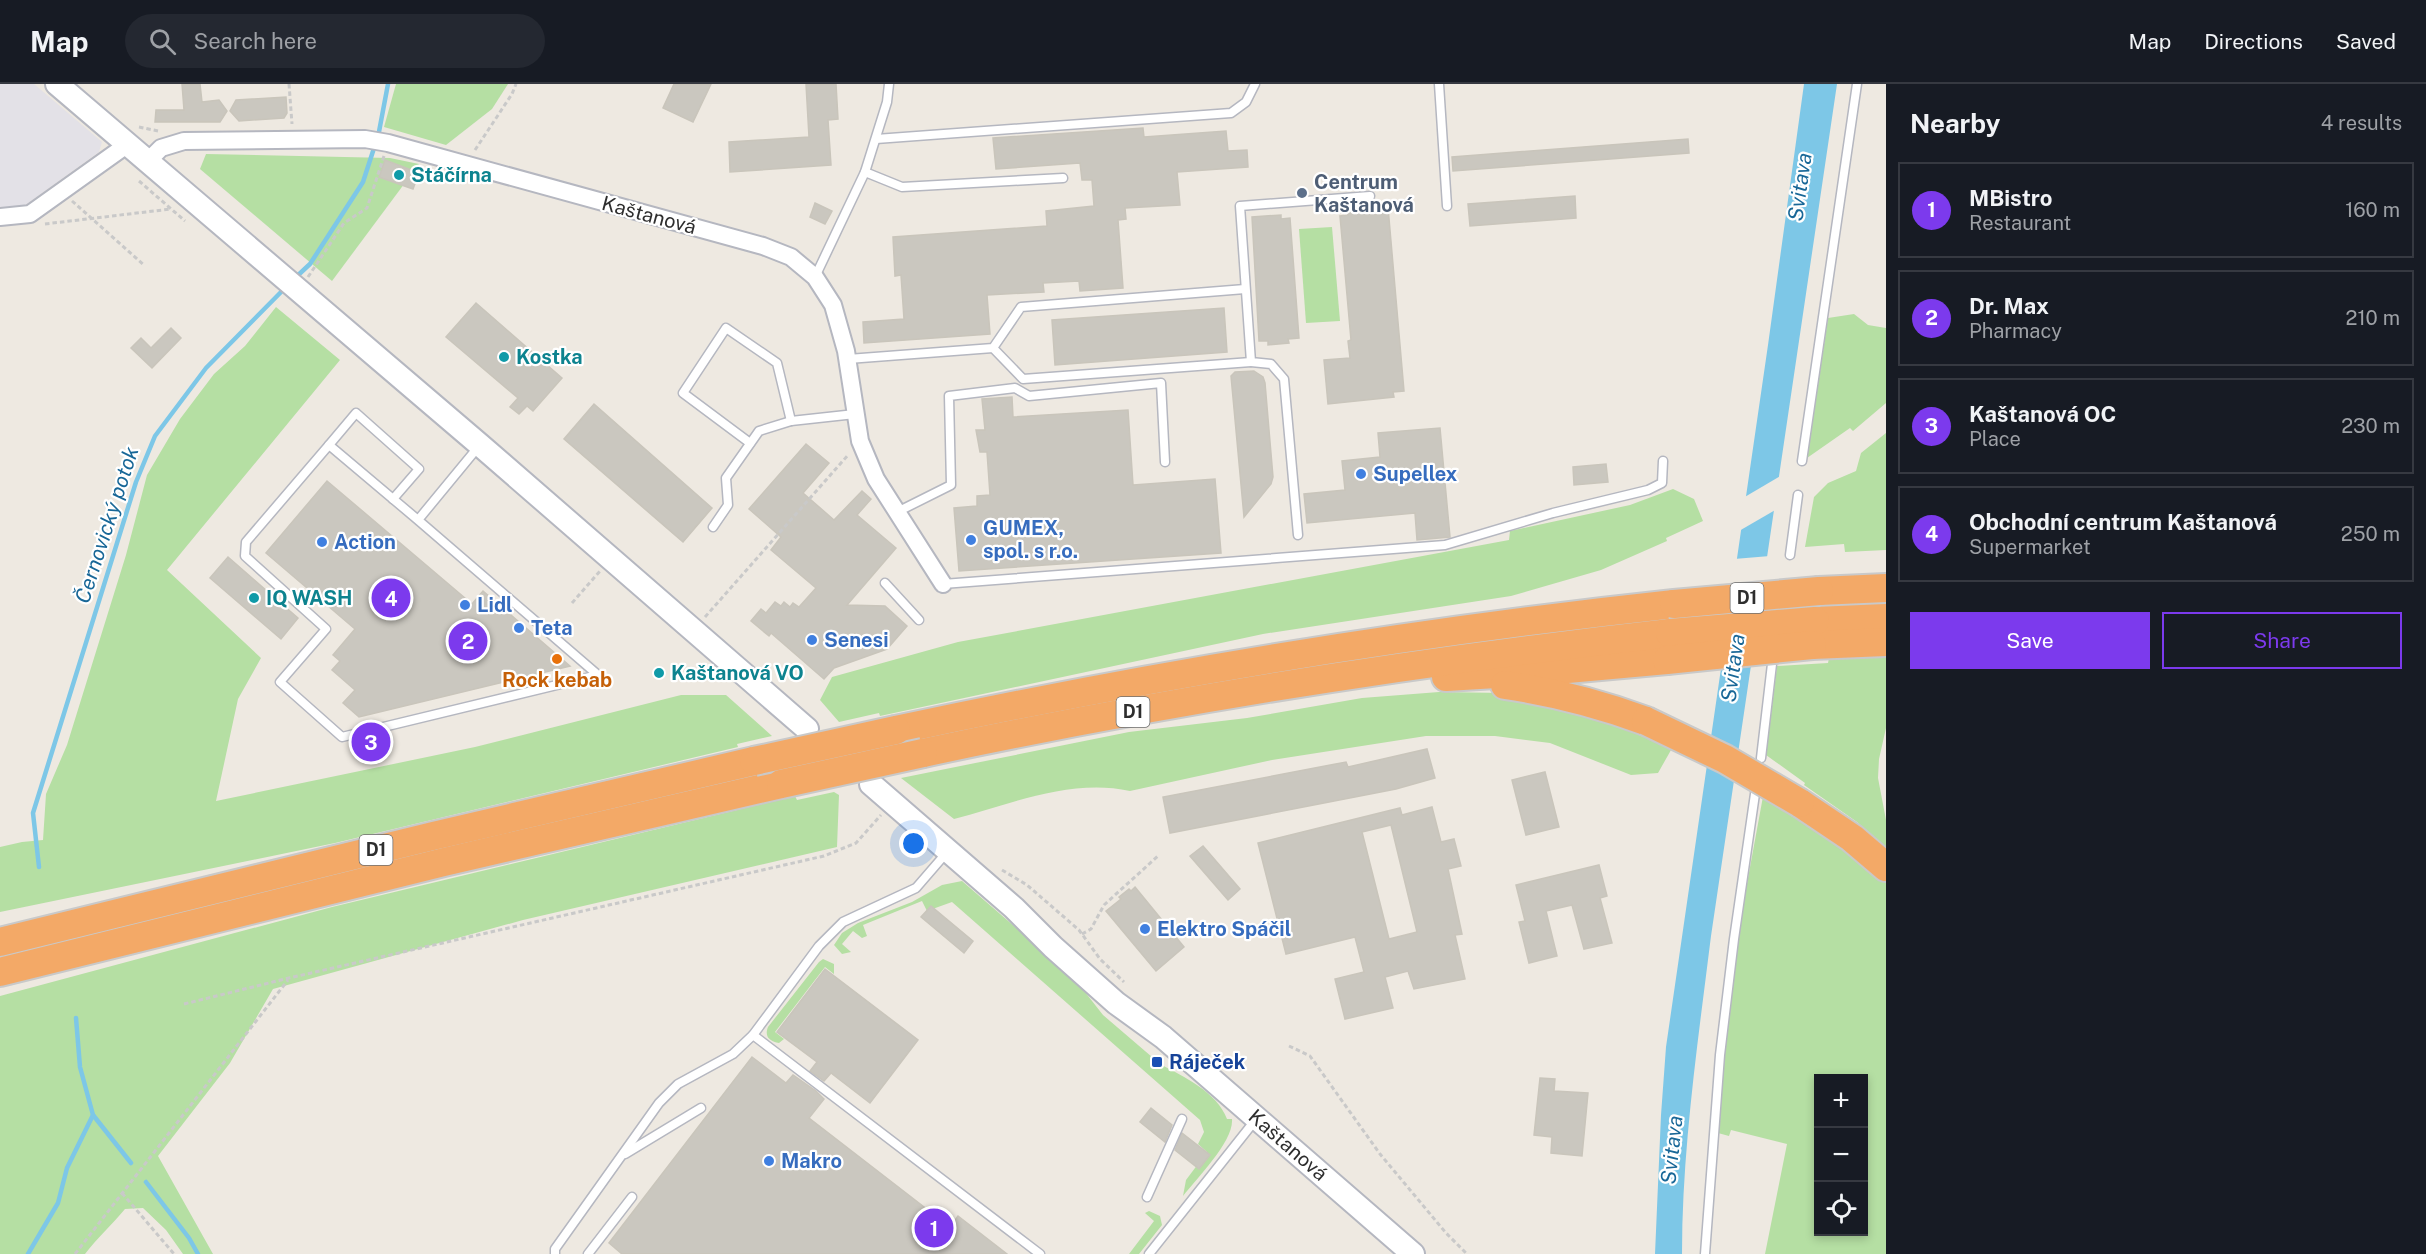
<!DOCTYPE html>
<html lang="en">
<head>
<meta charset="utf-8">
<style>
	body { margin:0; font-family:"Public Sans",sans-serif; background:#242831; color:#f1f3f6 }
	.controls { position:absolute; right:18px; bottom:18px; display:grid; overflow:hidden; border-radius:0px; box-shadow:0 3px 9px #0003 }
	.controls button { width:54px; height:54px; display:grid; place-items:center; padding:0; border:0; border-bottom:2px solid #363941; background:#171b24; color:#f1f3f6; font:30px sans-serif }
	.you { position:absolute; left:914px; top:760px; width:21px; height:21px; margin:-15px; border:4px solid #fff; border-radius:50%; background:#1a73e8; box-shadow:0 0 0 9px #1a73e833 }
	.badge { display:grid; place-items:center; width:39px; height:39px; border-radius:50%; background:#7c3aed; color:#fff; font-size:20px; font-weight:700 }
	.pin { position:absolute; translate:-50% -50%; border:3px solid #fff; box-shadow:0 2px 6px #0006 }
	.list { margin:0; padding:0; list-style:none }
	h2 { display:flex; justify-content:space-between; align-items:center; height:78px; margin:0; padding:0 24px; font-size:26px }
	h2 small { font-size:20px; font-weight:400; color:#9ea1a6 }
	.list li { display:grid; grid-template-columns:39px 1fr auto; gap:18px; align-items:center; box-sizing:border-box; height:96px; margin:0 12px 12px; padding:0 12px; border:2px solid #363941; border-radius:0px }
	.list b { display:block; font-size:22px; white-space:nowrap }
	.list p { margin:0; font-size:20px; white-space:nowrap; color:#9ea1a6 }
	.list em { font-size:20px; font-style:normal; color:#9ea1a6 }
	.actions { display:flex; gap:12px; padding:18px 24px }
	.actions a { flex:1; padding:14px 0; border:2px solid #7c3aed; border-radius:0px; text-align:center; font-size:21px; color:#7c3aed }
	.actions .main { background:#7c3aed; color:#fff }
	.icon { flex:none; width:33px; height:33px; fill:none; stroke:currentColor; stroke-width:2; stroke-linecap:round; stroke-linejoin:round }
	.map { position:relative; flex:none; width:1886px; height:1170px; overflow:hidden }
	header { display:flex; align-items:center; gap:36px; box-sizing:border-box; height:84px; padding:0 30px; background:#171b24; border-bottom:2px solid #363941 }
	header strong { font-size:28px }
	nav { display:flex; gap:33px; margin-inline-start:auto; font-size:21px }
	.search { width:420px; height:54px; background:#242831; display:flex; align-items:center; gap:15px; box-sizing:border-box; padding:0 21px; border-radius:33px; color:#9ea1a6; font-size:22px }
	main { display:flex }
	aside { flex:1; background:#171b24 }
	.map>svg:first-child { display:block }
</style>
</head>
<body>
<header>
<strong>Map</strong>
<div class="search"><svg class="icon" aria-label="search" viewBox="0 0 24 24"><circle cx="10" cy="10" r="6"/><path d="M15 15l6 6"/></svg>Search here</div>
<nav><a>Map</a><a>Directions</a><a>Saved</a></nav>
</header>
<main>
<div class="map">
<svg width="1886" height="1170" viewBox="0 0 1886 1170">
	<rect width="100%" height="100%" fill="#eee9e1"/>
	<!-- industrial -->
	<path fill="#e3e1e7" d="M0,0h34l68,58 -3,10 -75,54 -24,4z"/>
	<!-- green -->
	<g fill="#b5dfa3" fill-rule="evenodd">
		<path d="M396,0h112l-16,25 -46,36 -62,-18z"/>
		<path d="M206,70l184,4 29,6 -87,117 -132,-112z"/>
		<path d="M1332,143l8,94 -34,2 -7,-94z"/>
		<path d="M276,223l64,53 -173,210 94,88 -23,41 -22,102 259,-54 206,-52h45l46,41 -35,8 1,3 -403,96 -335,69v-65l22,-5 21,-2 3,-46 21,-49 59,-190 21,-80 33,-56 34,-45 31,-28z"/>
		<path d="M1854,230l14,11 18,3v75l-33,28 -3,-3 -43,30 21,-140z"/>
		<path d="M1886,349v117l-41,2 -1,-8 -39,3 9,-50 14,-14 28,-12 5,-18z"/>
		<path d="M1673,405l21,10 9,22 -37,17 1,3 -66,29 -90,26 -248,38 -383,82 -1,-3 -40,9 -19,-22 12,-23 126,-35 551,-102 1,-9 120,-26z"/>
		<path d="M1886,571v73l-7,31 -1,19 8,42v27l-29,-25 -53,-37 1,-2 -39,-28 11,-89 51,-3 1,-5z"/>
		<path d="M1439,608l66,1 60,12 110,38 -17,30 -27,2 -81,-32 -55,-7h-69l-154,24 -142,31c-59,-13 -119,13 -176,28l-53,-41 228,-46 118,-14 115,-20z"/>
		<path d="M1764,707l78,48 44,42v373h-121l22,-110 -56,-14 -2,6 -11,-3 7,-104 12,-91zM1818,994h46v154h-46z"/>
		<path d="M834,708l5,3 -2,52 -314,73 -250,69 -43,74 -72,93 55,98h-30l-17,-24 -23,-22 -18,1c-13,16 -28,29 -40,45h-85v-258l332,-89 463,-111 2,4z"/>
		<path d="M962,797l112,97 29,37 49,42 -2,3 7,6 3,-2c24,13 57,28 67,55h5c2,22 -35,59 -49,77l3,-16 21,-28 -9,-8 6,-12 -4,-12 -248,-218 -25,9 -5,-10 -59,24 4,11 -5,2 -9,-7 -11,13 9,8 -9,2 -8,-9 8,-12 16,-10 54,-21 30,-17z"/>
		<path d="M823,875l11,5v10l-9,-7 -50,65 9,7 -5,4c-9,-2 -15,-6 -11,-16l51,-65z"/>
		<path d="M1149,1127l11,5 2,9 -23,29h-10l25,-33 -9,-8z"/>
	</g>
	<!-- water -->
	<path fill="#7dc7e7" d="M1804,0h33l-126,852c-13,105 -29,213 -29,318h-27l6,-139 5,-68 102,-702z"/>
	<!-- pier -->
	<g fill="#eee9e1">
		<path d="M1782,391l-5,34 -38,22 4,-33z"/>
		<path d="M1770,472l-16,109 -36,4 16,-110z"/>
	</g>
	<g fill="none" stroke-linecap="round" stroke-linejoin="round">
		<!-- stream -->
		<g stroke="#7dc7e7" stroke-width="4.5">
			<path d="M378,53l10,-53"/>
			<path d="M295,194l15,-14 53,-82 12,-37"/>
			<path d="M39,783l-6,-54 103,-331 19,-46 51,-68 79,-80"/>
			<path d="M76,934l4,49 13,48 38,48"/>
			<path d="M146,1098l43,56 9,16"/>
			<path d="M28,1170l30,-51 9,-35 26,-53"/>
		</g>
	</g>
	<!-- building -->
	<g fill="#cac7bf" stroke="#c9c5bb" stroke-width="1.5" fill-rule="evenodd">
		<path d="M182,0h18l2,18 17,-2 8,11 -7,11h-65l1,-12h28z"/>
		<path d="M674,0h37l-18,38 -30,-14z"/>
		<path d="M806,0h30l2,35 -10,1 3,45 -101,7 -1,-30 80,-5z"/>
		<path d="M286,13l1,16 -3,5 -45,3 -9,-10 6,-11z"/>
		<path d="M1143,44l1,9 82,-6 2,20 19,-1 1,17 -71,5 3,33 -55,3 1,11 -8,1 5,68 -43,3 -1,-10 -36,2 1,9 -57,3 3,39 -126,9 -1,-21 41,-3 -3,-44 -6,1 -2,-39 154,-11 -1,-15 48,-5 -2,-26h-10l-2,-17 -84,6 -3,-31z"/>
		<path d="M1688,55l1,14 -236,18 -1,-14z"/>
		<path d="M385,76l34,13 -6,16 -34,-12z"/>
		<path d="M1575,112l1,22 -106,8 -2,-22z"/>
		<path d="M815,119l17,8 -7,13 -15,-7z"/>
		<path d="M1388,123l16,184 -11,1 1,5 -66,7 -4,-44 26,-2 -2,-17 3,-1 -11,-124 8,-1v-4z"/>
		<path d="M1281,131v4l9,-1 9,120 -11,1 1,4 -21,2v-4h-9l-7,-124z"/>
		<path d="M476,219l86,75 -29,33 -6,-5 -8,8 -9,-7 8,-9 -72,-61z"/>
		<path d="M1224,224l3,44 -172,13 -3,-45z"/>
		<path d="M171,244l10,10 -29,30 -21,-20 10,-10 10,10z"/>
		<path d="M1254,287l9,6 2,6 8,94 -2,7 -27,33 -13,-141 4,-4z"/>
		<path d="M1012,313l1,20 115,-7 5,75 82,-6 6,74 -262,18 -5,-63 23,-2v-10l13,-1 -3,-43h-7l-4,-22h9l-3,-31z"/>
		<path d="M594,320l118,104 -29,34 -119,-103z"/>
		<path d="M1440,344l10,109 -33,3 -2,-27 -108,10 -3,-29 41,-4 -3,-29 38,-4 -2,-24z"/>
		<path d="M806,360l23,19 -26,30 31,27 28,-29 9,8 -14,16 39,33 -49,57 38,1 22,20 -20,23 -53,19 -10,11 -53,-46 -2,3 -18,-15 10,-12 5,4 9,-11 6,4 3,-4 6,5 3,-4 6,4 17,-19 -45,-38 10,-13 -32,-28z"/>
		<path d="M1606,380l2,18 -34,3 -1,-18z"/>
		<path d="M327,397l145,123 11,-13 87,75 -211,51 -16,-14 12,-13 -23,-20 8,-9 -7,-6 22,-26 -89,-76z"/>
		<path d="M228,473l70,61 -17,21 -71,-61z"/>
		<path d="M1427,665l8,29 -39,11 -226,44 -7,-36 183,-35 2,5z"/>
		<path d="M1545,688l14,55 -33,8 -14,-55z"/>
		<path d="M1432,723l9,35 13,-3 7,27 -13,3 14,65 -7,1 10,44 -51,10 -6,-18 -23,6 8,31 -48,11 -10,-40 29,-7 -9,-35 -69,17 -28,-111 142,-35 2,7zM1391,741l26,107 -28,7 -27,-107z"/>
		<path d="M1203,762l37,43 -12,11 -38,-44z"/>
		<path d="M1599,781l8,31 -7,2 12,45 -28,6 -12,-44 -26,6 11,45 -28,7 -10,-41 6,-1 -9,-36z"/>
		<path d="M1135,803l49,60 -28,24 -50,-60 15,-12 -2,-2 10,-8 2,2z"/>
		<path d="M931,822l42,35 -9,12 -43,-36z"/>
		<path d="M825,885l93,71 -48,63 -39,-30 -7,8 -14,-10 7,-9 -40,-30z"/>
		<path d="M752,973l34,26 7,-8 23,16 8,8 -15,19 141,109 8,-11 49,38h-385l-13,-11z"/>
		<path d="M1540,994l15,1 -1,12 34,2 -6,63 -31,-3 1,-16 -18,-2z"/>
		<path d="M1151,1024l21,17 -7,17 -25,-20z"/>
		<path d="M1182,1049l28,22 -11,14 -24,-19z"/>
	</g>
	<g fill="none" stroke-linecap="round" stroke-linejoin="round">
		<defs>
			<g id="lane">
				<path d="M1439,0l8,122"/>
				<path d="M876,55l355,-26 15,-11 9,-18"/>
				<path d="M865,88l37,15 161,-9"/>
				<path d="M815,193l50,-105 22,-70 2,-18"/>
				<path d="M993,264l30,31 228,-17"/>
				<path d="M848,275l145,-11 28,-41 224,-18"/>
				<path d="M750,359l-67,-50 43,-65 51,35 14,58 64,-7"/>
				<path d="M329,361l27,-32 63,56 -26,30"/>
				<path d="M1802,377l55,-377"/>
				<path d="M897,428l54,-27 -2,-89 66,-8 14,8 132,-13 4,79"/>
				<path d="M418,436l180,155 -256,62 -62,-55 46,-53 -81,-73 1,-14 83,-97 89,75 61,-74"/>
				<path d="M713,443l15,-22 -2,-27 33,-47 32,-10"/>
				<path d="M1298,451l-14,-156 -13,-15 -20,-2 -11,-156 130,-10"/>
				<path d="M1790,471l8,-60"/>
				<path d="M885,499l34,37"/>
				<path d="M943,500l502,-39 108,-32 95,-23 14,-7 1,-22"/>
				<path d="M1761,674l11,-94"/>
				<path d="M753,951l287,219"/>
				<path d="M625,1070l76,-46"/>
				<path d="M1147,1113l35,-78"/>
				<path d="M555,1170v-5l104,-146 19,-19 55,-30 20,-19 66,-89 24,-24 73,-34 32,-37"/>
				<path d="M588,1170l44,-57"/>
				<path d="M1149,1170l108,-136"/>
				<path d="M1705,1170l15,-199 14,-116 22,-152"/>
			</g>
			<g id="street">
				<path d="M148,77l13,-13 23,-7 181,-2 23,4 375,103 28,11 24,20 18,28 13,46 14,90 16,38 67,105"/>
				<path d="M0,133l30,-3 98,-70"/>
			</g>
			<g id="secondary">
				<path d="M57,0l423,361 327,284"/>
				<path d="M871,700l143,124 39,39 63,56 47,34 250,217"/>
			</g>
			<g id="highway">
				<path d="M1819,507l67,-3"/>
				<path d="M1815,537l71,-3"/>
				<path d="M1812,561l74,-3"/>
				<path d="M1446,593l99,-6 122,-11"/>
				<path d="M1505,601c49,7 95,19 141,36"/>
				<path d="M896,646c257,-55 516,-98 778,-126"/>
				<path d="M923,669c247,-53 496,-92 747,-120"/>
				<path d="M1800,719l52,35 34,29"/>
				<path d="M0,858l433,-106 321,-75"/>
				<path d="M0,888l444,-110 337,-78"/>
			</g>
		</defs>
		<!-- lane casing -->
		<use href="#lane" stroke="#b5b7c0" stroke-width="11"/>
		<!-- street casing -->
		<use href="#street" stroke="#b5b7c0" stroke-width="20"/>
		<!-- secondary casing -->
		<use href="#secondary" stroke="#b5b7c0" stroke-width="26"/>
		<!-- highway casing -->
		<use href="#highway" stroke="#c9c9c9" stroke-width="32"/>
		<!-- path -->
		<g stroke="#c9c9c9" stroke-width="3" stroke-dasharray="4.5 3" stroke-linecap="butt">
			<path d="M289,0l3,40"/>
			<path d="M139,43l19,4"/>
			<path d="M475,66l37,-56 4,-10"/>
			<path d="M139,97l46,40"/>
			<path d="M72,117l72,64"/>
			<path d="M45,140l126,-15"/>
			<path d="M308,193l36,-54 23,-15 17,-52"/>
			<path d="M572,519l28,-32"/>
			<path d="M705,533l144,-163"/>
			<path d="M1002,786l25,15 52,45 21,29 24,23"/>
			<path d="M1082,850l9,-5 13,-24 54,-49"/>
			<path d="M184,920l105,-26 535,-122 32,-13 25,-28"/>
			<path d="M1289,962l21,10 70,98 66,79 21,21"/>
			<path d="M122,1109l52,61"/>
			<path d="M75,1170l213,-274"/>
		</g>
		<!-- lane -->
		<use href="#lane" stroke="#fff" stroke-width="8"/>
		<!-- street -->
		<use href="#street" stroke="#fff" stroke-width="16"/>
		<!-- secondary -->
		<use href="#secondary" stroke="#fff" stroke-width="22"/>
		<!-- highway -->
		<use href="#highway" stroke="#f3a967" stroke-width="28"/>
		<defs>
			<g id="highway-bridge">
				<path d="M1674,520l145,-13"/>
				<path d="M1670,549l145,-12"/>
				<path d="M1667,576l145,-15"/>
				<path d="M1646,637l79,38 75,44"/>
				<path d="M754,677l142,-31"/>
				<path d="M781,700l142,-31"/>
			</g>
		</defs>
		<!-- highway-bridge casing -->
		<use href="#highway-bridge" stroke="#c9c9c9" stroke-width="32" stroke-linecap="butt"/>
		<!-- highway-bridge -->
		<use href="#highway-bridge" stroke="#f3a967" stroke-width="28"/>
	</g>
	<!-- markers -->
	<g fill="#0f9aa8" stroke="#fff" stroke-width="2">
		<circle cx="399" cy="91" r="6"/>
		<circle cx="504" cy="273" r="6"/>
		<circle cx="254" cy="514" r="6"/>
		<circle cx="659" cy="589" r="6"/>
	</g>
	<circle fill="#5c6f8a" stroke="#fff" stroke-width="2" cx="1302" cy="109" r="6"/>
	<g fill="#3f7fe0" stroke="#fff" stroke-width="2">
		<circle cx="1361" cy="390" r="6"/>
		<circle cx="971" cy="456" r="6"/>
		<circle cx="322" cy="458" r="6"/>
		<circle cx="465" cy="521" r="6"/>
		<circle cx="519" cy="544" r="6"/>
		<circle cx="812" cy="556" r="6"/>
		<circle cx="1145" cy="845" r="6"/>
		<circle cx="769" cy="1077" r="6"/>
	</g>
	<circle fill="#e8710a" stroke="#fff" stroke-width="2" cx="557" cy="575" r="6"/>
	<rect fill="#1a4fb4" stroke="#fff" stroke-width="2" x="1151" y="972" width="12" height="12" rx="3"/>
	<g text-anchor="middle" stroke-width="4.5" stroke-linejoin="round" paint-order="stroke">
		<!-- shield labels -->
		<g fill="#fff" stroke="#6d6d6d" stroke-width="1.5">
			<rect x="1730.5" y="499" width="33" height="30" rx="4.5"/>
			<rect x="1116.5" y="613" width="33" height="30" rx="4.5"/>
			<rect x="359.5" y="751" width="33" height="30" rx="4.5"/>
		</g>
		<g font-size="18" font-weight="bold" fill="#2e2e2e">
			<text x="1747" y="520">D1</text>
			<text x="1133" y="634">D1</text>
			<text x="376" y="772">D1</text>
		</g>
		<!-- culture labels -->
		<g font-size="20" font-weight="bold" fill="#0d838f" stroke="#fff" text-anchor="start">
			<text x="411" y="98">Stáčírna</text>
			<text x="516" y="280">Kostka</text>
			<text x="266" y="521">IQ WASH</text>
			<text x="671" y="596">Kaštanová VO</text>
		</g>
		<!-- service labels -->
		<g font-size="20" font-weight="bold" fill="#4e5e75" stroke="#fff" text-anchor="start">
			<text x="1314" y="105">Centrum<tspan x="1314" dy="23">Kaštanová</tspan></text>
		</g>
		<!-- street labels -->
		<g font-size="20" fill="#2e2e2e" stroke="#fff">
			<text transform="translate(649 131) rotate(15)" y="7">Kaštanová</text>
			<text transform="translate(1288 1061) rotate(41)" y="7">Kaštanová</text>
		</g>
		<!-- shop labels -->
		<g font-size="20" font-weight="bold" fill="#366cbe" stroke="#fff" text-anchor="start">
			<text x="1373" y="397">Supellex</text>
			<text x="983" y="451">GUMEX,<tspan x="983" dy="23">spol. s r.o.</tspan></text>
			<text x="334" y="465">Action</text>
			<text x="477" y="528">Lidl</text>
			<text x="531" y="551">Teta</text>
			<text x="824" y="563">Senesi</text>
			<text x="1157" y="852">Elektro Spáčil</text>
			<text x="781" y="1084">Makro</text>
		</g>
		<!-- food labels -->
		<g font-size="20" font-weight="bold" fill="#c56008" stroke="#fff">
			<text x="557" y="603">Rock kebab</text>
		</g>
		<!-- transit labels -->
		<g font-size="20" font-weight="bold" fill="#164399" stroke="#fff" text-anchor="start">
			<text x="1169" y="985">Ráječek</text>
		</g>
		<!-- water labels -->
		<g font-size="21" font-style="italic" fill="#186797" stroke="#fff">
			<text transform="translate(1800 103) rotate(-82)" y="7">Svitava</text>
			<text transform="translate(107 441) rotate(-72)" y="7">Černovický potok</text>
			<text transform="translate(1733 584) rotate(-82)" y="7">Svitava</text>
			<text transform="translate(1672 1066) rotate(-84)" y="7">Svitava</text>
		</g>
	</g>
</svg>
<div class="controls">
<button>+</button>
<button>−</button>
<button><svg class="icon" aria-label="locate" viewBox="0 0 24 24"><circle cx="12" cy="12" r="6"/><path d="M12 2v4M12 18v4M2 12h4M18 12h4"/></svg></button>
</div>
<div class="you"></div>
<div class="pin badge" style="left:934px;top:1144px">1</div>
<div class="pin badge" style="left:468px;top:557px">2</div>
<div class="pin badge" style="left:371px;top:658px">3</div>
<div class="pin badge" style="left:391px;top:514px">4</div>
</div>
<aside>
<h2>Nearby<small>4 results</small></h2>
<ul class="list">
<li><span class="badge">1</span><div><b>MBistro</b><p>Restaurant</p></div><em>160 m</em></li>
<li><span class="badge">2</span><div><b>Dr. Max</b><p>Pharmacy</p></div><em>210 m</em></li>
<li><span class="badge">3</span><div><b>Kaštanová OC</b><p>Place</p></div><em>230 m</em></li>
<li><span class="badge">4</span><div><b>Obchodní centrum Kaštanová</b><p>Supermarket</p></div><em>250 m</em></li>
</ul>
<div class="actions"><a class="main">Save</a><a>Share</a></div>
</aside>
</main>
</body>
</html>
